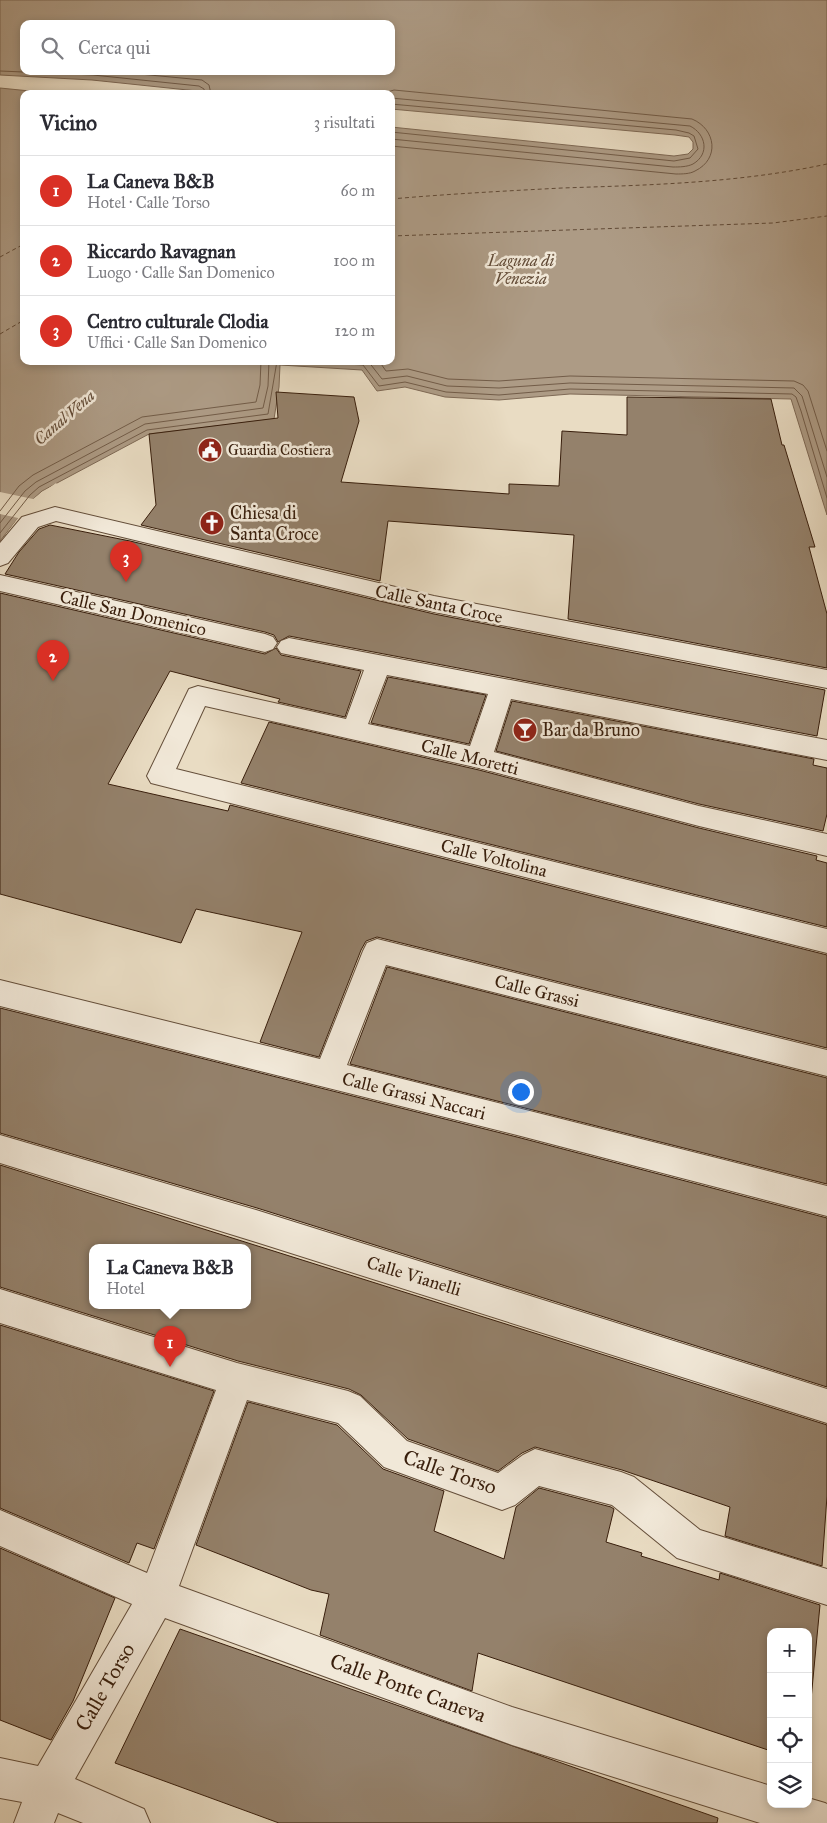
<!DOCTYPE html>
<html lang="it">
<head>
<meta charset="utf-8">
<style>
	body { margin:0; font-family:"IM FELL Great Primer",serif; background:#f2f2f3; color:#2b2b33 }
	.controls { position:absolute; right:15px; bottom:15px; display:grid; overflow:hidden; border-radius:10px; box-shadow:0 2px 8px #0003 }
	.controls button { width:45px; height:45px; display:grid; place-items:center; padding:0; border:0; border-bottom:1px solid #e1e1e2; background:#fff; color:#2b2b33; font:25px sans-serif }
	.you { position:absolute; left:520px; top:1091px; width:18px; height:18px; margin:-12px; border:4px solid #fff; border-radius:50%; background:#1a73e8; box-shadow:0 0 0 8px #1a73e833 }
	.badge { display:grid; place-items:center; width:32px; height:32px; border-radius:50%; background:#d93025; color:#fff; font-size:16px; font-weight:700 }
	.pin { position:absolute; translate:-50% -41px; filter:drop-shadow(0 1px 2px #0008) }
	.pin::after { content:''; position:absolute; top:26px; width:18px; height:15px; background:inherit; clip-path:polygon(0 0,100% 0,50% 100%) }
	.popup { position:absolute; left:89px; top:1244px; width:162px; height:65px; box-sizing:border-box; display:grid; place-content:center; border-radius:10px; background:#fff; filter:drop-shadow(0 1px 4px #0005); font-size:16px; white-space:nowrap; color:#7c7c81 }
	.popup b { font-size:19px; color:#2b2b33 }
	.popup::after { content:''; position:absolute; left:50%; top:100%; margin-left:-10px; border:10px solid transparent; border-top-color:#fff }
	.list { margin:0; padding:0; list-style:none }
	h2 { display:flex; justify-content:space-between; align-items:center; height:65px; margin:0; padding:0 20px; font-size:21px }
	h2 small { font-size:16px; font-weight:400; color:#7c7c81 }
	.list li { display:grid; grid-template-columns:32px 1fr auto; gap:15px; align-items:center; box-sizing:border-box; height:70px; padding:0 20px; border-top:1px solid #e1e1e2 }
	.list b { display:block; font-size:19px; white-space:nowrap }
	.list p { margin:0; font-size:16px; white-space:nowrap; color:#7c7c81 }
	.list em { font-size:16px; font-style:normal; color:#7c7c81 }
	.icon { flex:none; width:28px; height:28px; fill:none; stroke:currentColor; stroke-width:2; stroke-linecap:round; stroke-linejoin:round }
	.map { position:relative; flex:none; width:827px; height:1823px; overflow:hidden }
	.search { position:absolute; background:#fff; box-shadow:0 2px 8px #0003; left:20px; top:20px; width:375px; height:55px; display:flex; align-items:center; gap:12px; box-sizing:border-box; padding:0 18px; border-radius:10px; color:#7c7c81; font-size:19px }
	.panel { position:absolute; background:#fff; box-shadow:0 2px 8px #0003; left:20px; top:90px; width:375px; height:275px; border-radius:10px }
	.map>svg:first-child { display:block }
</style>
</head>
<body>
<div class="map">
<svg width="827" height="1823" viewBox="0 0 827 1823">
	<rect width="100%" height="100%" fill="#e9dcc3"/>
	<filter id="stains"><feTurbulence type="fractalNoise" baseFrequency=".004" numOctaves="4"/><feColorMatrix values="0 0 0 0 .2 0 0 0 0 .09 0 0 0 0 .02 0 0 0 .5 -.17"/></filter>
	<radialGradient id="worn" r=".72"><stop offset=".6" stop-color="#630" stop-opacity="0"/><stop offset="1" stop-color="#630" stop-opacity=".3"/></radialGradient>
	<!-- water -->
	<path fill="#ad9b85" stroke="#7e6955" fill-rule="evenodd" d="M0,0h827v515l-36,-116 -221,-5 -71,6 -54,-3 -40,-10 -28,4 -15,-21 -82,-5 -1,22 -5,32 -125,15 -107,57 -9,8 -33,42v-453l60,6h-36v267h367v-234l283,29 14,-2 5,-5v-7l-4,-5 -14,-2 -284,-26v-15h-165l-134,-14 -92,-5zM24,24h367v47h-367z"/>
	<!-- pier -->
	<path fill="#e9dcc3" d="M56,483l2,2 -23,15 -27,34h-2l12,-16 -18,-4v-22l33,7z"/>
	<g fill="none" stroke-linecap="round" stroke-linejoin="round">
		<!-- shore -->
		<g stroke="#725c48" stroke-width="1">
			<path d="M0,71l93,4 106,11 5,3 1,5"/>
			<path d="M108,71l94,9 7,5 2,9"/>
			<path d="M381,94l13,-4 298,29c24,10 28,40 3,52 -5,3 -13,3 -19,3l-285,-28"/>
			<path d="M391,98l299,28c16,8 20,28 3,38 -6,3 -14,3 -20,3l-282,-28"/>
			<path d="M391,104l285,26 13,3 5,3 4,13 -8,9 -16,3 -283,-29"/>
			<path d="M295,361l68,4 16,21 26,-4 41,10 53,3 71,-6 222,5 4,3 5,14 26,87"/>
			<path d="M368,361l14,18 25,-3 40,10 52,2 71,-5 224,5 8,8 25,81"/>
			<path d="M379,361l7,10 22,-2 40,10 51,2 71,-5 224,5 9,4 5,6 19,60"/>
			<path d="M0,511l19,-25 14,-11 109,-58 114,-15 4,-17 1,-24"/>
			<path d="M0,523l25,-32 11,-9 109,-58 118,-16 5,-22 1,-25"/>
			<path d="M0,533l30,-38 9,-8 108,-57 121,-16 9,-53"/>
		</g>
		<!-- ferry -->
		<g stroke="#614a36" stroke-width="1" stroke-dasharray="4 3" stroke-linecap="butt">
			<path d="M391,199c57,-5 114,-8 171,-11 89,-3 177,-5 265,-24"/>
			<path d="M391,236l382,-13 54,-7"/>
			<path d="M0,257l24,-13"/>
			<path d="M0,334l24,-14"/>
		</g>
	</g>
	<!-- building -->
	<g fill="#94816b" stroke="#381e0c" fill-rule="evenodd">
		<path d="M276,392l78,5 5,24 -18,61 168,12v-10l50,2 3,-55 65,4v-38l144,2 11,46h2l31,102h-6l18,67v54l-259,-49 6,-84 -186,-14 -8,60 -239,-56 15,-20 -7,-71 129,-16z"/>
		<path d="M50,525l80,16 304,73 391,76 -8,46 -528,-100 -11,6 -4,-7 -9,-3 -260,-58 14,-22 20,-23z"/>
		<path d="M0,593l265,61 11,-6 5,7 80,16 -16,46 -67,-15 2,-3 -110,-28 -62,113 120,27 2,-6 597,150v93l-450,-111 -11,4 -5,9 -42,107 -59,-15 42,-110 -106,-23 -15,34 -181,-49z"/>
		<path d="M388,677l98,18 -17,49 -98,-21z"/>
		<path d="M512,701l302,58 -1,6 14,3v46l-4,17 -124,-27 -203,-53z"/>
		<path d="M269,722l210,48 220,58 118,28 -1,4 11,3v64l-586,-144z"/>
		<path d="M387,967l440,111v106l-477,-120z"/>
		<path d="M0,1008l517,129 310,81v169l-570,-179 -257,-75z"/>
		<path d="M0,1165l827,260v71l-5,70 -97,-30 5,-29 -108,-37 -87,-23 -13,6 -24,18 -90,-32 -47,-44 -12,-6 -111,-28 -238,-74zM92,1248h156v58h-156z"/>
		<path d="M0,1325l214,66 -60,158 -17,-6 -8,20 -129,-55z"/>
		<path d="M248,1402l89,23 46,44 61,22 -10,40 70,28 12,-52 23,-19 72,19 3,2 -8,33 36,11 -1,3 78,24 1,-7 100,32 -12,126v-99h-37v119l-293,-98 -6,38 -152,-56 9,-41 -18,-4 -115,-45z"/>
		<path d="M0,1548l115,50 -42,103 -22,39 -51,-20z"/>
		<path d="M180,1629l538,189 -1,5h-438l-164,-60z"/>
	</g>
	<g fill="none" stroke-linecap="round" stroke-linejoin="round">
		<defs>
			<g id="street">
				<path d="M55,507l379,89 393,74v18l-393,-76 -378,-91 -18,6 -30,36 -8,3v-23l22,-26z"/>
				<path d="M0,575l265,59 8,3 4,6 -4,6 -8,3 -265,-61z"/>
				<path d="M289,638l538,102v20l-316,-61 -17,53 205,54 128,28v22l-128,-30 -220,-58 -274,-62 -29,63 651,160v24l-676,-170 -4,-7 42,-87 9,-3 148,33 18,-49 -83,-17 -4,-6 4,-6zM387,675l101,19 -18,52 -102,-22z"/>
				<path d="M377,939l450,111v26l-441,-111 -39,100 480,121v30l-310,-81 -517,-129v-26l320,79 43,-108 4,-8z"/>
				<path d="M0,1135l256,75 571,179v34l-571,-181 -256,-79z"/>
				<path d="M0,1289l237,74 111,28 12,5 47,45 91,32 25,-18 12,-6 86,23 13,5 66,53 127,39v36l-150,-47 -65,-53 -73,-19 -24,19 -13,5 -118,-43 -46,-44 -91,-23 -68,186 333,121 259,79v18h37v-6l17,5 2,1v19h-67l-248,-78 -347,-127 -90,161 69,30 6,14h-67l-25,-10 -4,10h-40l8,-21 -22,-4v-40l38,8 94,-162 -132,-58v-36l147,63 69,-183 -216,-67z"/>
			</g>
		</defs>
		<!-- street casing -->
		<use href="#street" stroke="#644e3a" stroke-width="2"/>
		<!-- street -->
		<use href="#street" fill="#f1e8d8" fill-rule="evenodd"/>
	</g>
	<!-- icons -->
	<defs>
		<symbol id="civic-disc" viewBox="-11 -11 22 22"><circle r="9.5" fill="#8f2418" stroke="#f1e8d8"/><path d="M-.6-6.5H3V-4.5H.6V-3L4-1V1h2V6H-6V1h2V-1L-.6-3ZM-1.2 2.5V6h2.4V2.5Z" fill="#fff"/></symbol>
		<symbol id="church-disc" viewBox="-11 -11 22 22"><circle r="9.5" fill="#8f2418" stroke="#f1e8d8"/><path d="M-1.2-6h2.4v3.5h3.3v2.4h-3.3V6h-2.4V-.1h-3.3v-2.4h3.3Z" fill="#fff"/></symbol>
		<symbol id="bar-disc" viewBox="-11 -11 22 22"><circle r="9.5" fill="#8f2418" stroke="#f1e8d8"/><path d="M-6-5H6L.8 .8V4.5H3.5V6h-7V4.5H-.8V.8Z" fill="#fff"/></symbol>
	</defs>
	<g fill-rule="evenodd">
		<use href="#civic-disc" x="196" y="436" width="28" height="28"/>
		<use href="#church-disc" x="198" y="509" width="28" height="28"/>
		<use href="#bar-disc" x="511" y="716" width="28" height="28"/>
	</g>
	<g text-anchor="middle" stroke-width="5" stroke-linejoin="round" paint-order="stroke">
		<!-- far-poi labels -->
		<g font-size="15" fill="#381e0c" stroke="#f1e8d8" text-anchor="start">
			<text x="228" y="455">Guardia Costiera</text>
		</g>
		<!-- far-water labels -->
		<g font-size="16" font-style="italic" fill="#614a36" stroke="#f1e8d8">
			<text x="521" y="266">Laguna di<tspan x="521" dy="18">Venezia</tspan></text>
			<text transform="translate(64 417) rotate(-41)" y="6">Canal Vena</text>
		</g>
		<!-- poi labels -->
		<g font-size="18" fill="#381e0c" stroke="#f1e8d8" text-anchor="start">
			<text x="230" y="519">Chiesa di<tspan x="230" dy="21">Santa Croce</tspan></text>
			<text x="542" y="736">Bar da Bruno</text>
		</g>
		<!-- street labels -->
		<g font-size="18" fill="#381e0c" stroke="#f1e8d8">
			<text transform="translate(439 604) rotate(12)" y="6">Calle Santa Croce</text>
			<text transform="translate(133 613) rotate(13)" y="6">Calle San Domenico</text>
			<text transform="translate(470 757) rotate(14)" y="6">Calle Moretti</text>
			<text transform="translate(494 858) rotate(14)" y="6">Calle Voltolina</text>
			<text transform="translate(537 991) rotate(14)" y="6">Calle Grassi</text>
			<text transform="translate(414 1096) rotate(14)" y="6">Calle Grassi Naccari</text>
			<text transform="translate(414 1276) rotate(17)" y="6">Calle Vianelli</text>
		</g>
		<!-- near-street labels -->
		<g font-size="21" fill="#381e0c" stroke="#f1e8d8">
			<text transform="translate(450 1472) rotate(19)" y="7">Calle Torso</text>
			<text transform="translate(105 1687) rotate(-60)" y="7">Calle Torso</text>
			<text transform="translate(408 1688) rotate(20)" y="7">Calle Ponte Caneva</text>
		</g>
	</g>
	<rect width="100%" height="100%" filter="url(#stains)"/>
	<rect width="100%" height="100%" fill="url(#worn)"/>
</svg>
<div class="controls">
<button>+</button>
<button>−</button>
<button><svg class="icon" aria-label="locate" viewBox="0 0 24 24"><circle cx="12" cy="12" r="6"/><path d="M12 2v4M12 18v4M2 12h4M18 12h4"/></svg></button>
<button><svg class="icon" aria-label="layers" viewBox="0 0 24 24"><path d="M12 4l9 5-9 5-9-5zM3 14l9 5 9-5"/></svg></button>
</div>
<div class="you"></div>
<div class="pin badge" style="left:170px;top:1367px">1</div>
<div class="popup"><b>La Caneva B&amp;B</b>Hotel</div>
<div class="pin badge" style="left:53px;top:681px">2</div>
<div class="pin badge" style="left:126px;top:582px">3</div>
<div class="search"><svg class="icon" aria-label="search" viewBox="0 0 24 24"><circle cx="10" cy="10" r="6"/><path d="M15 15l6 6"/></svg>Cerca qui</div>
<section class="panel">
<h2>Vicino<small>3 risultati</small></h2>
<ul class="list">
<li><span class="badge">1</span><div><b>La Caneva B&amp;B</b><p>Hotel · Calle Torso</p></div><em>60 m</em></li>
<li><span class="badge">2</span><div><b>Riccardo Ravagnan</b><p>Luogo · Calle San Domenico</p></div><em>100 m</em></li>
<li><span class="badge">3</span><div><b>Centro culturale Clodia</b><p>Uffici · Calle San Domenico</p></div><em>120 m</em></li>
</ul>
</section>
</div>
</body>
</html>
